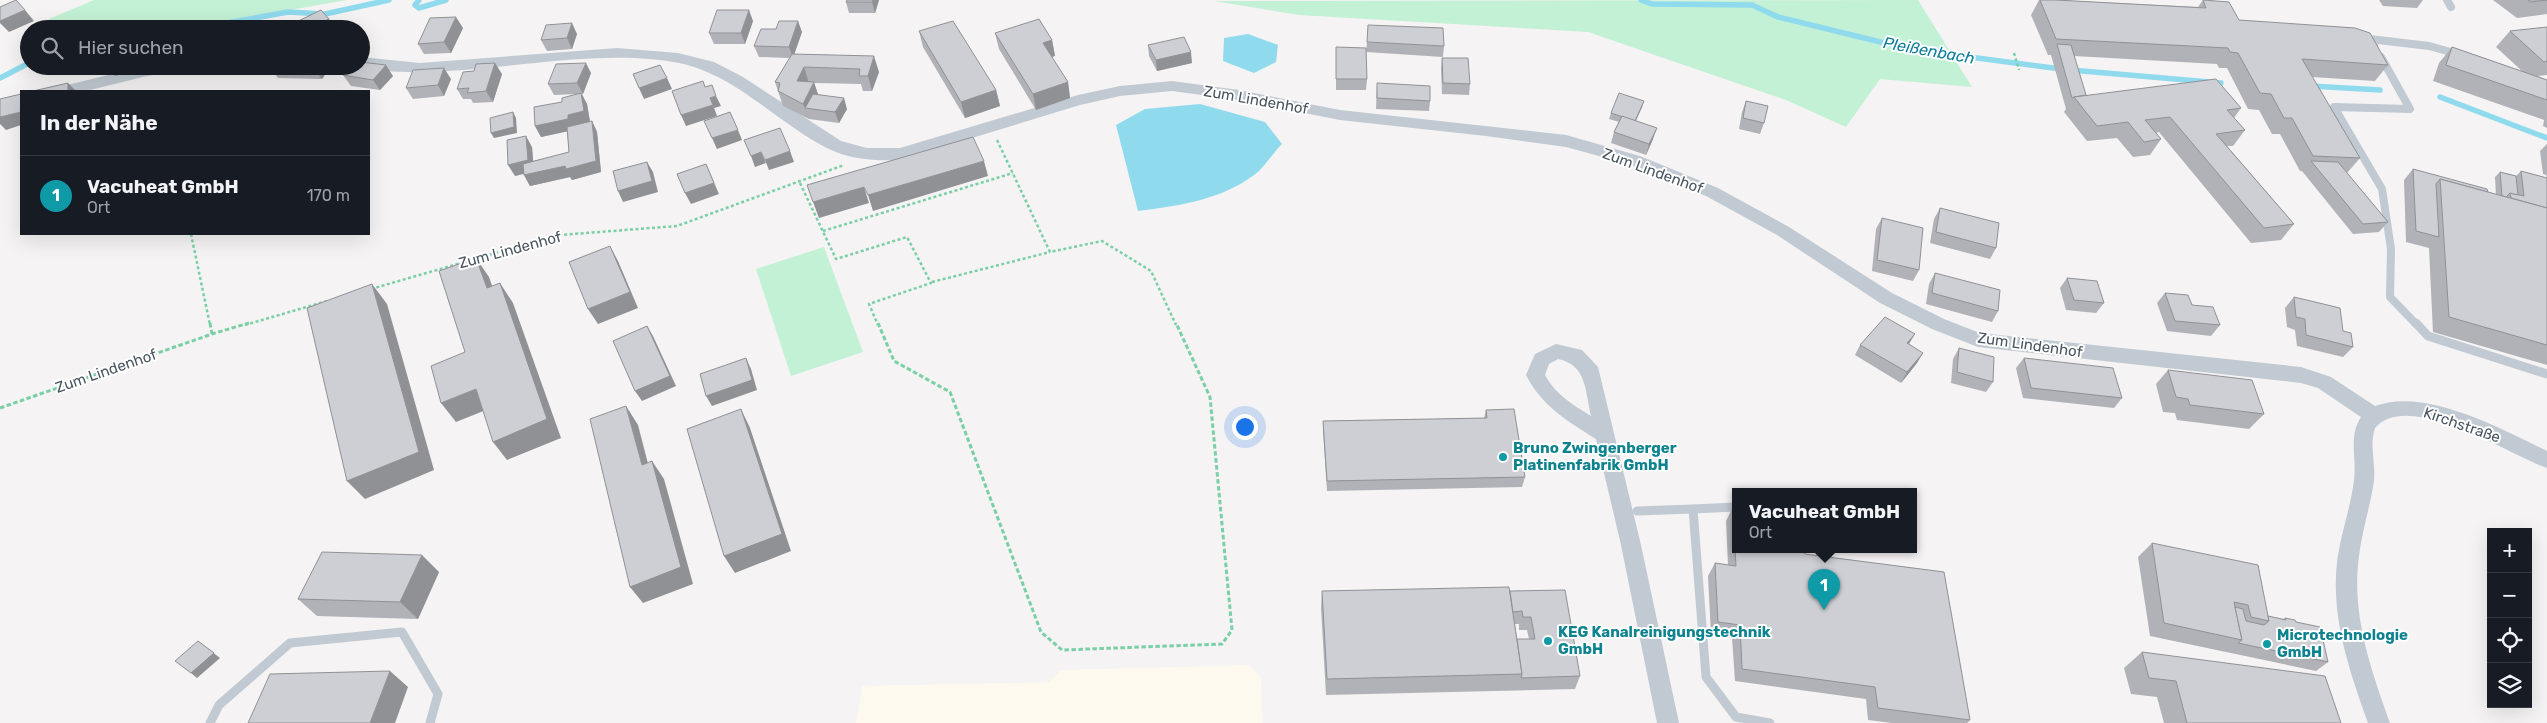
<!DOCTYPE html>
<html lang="de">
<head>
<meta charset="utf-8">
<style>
	body { margin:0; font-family:Rubik,sans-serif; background:#20242c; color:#f1f3f6 }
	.controls { position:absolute; right:15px; bottom:15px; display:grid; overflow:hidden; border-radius:0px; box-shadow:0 5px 20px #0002 }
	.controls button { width:45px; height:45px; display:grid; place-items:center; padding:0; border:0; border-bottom:1px solid #363941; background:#171b24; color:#f1f3f6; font:25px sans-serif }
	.you { position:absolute; left:1244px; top:426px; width:18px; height:18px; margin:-12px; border:4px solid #fff; border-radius:50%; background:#1a73e8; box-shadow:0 0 0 8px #1a73e833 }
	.badge { display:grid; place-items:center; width:32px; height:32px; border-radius:50%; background:#0b8043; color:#fff; font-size:16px; font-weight:700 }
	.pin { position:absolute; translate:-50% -41px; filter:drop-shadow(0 1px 2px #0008) }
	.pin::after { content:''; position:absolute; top:26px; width:18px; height:15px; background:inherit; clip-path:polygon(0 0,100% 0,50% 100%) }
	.popup { position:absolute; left:1732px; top:488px; width:185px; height:65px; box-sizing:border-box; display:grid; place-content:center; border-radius:0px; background:#171b24; filter:drop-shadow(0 1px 4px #0005); font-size:16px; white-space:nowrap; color:#9ea1a6 }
	.popup b { font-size:19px; color:#f1f3f6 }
	.popup::after { content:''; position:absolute; left:50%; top:100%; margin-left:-10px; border:10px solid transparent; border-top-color:#171b24 }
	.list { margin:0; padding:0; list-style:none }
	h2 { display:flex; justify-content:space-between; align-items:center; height:65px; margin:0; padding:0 20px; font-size:21px }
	h2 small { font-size:16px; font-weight:400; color:#9ea1a6 }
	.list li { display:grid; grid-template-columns:32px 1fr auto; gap:15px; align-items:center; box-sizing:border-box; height:80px; padding:0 20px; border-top:1px solid #363941 }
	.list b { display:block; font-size:19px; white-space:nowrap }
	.list p { margin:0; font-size:16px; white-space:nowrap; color:#9ea1a6 }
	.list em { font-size:16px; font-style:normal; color:#9ea1a6 }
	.icon { flex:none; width:28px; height:28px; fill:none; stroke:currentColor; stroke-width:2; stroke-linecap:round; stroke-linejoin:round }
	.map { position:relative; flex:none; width:2547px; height:723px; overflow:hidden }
	.search { position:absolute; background:#171b24; box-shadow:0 5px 20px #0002; left:20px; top:20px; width:350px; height:55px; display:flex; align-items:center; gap:12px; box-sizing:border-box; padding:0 18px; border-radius:28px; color:#9ea1a6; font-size:19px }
	.panel { position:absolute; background:#171b24; box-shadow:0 5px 20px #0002; left:20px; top:90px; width:350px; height:145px; border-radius:0px }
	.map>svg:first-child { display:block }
</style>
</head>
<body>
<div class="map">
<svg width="2547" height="723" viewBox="0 0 2547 723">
	<rect width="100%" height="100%" fill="#f5f3f3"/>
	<!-- commercial -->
	<path fill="#fdf9ef" d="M1249,665l12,12 1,46h-406l6,-37 187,-4 12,-12z"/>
	<!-- green -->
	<g fill="#c3f1d5">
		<path d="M94,0h253l-167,29h-125l-6,-10z"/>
		<path d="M1918,0l54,87 -92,-8 -34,48 -60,-27 -198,-68 -289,-17 -85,-14z"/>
		<path d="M824,247l39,105 -72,24 -35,-107z"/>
	</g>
	<!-- water -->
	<g fill="#90daee">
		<path d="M1248,34l30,11 -2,17 -22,11 -31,-12 1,-23z"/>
		<path d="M1200,104l65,18 17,22c-8,8 -15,19 -23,27 -33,28 -80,35 -121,40l-22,-86 29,-16z"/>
	</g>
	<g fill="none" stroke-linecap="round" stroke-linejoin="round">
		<!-- stream -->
		<g stroke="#90daee" stroke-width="5.5">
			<path d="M419,0l-4,5 4,3 27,-8"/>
			<path d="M1641,0l11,4 100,1 26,12 131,32 152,20"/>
			<path d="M194,29l94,-17 37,2 64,-14"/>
			<path d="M2071,70l150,13"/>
			<path d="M0,78l29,-15"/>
			<path d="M2311,86l69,4"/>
			<path d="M2440,97l107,41"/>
		</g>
		<!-- path-far1 -->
		<g stroke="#7ad0a6" stroke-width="2.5" stroke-dasharray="3 2.5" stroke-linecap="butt">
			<path d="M2014,53l5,17"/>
			<path d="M997,140l53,112 52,-11 49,30 25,54"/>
			<path d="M800,183l36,76 71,-22 24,46 -62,21 9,21"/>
			<path d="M823,231l190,-58"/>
			<path d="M191,234l19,91"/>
			<path d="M474,259l86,-24 117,-9 167,-61"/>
			<path d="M932,282l118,-30"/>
			<path d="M371,289l97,-28"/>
			<path d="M245,325l82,-24"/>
		</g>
		<!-- path -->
		<g stroke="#7ad0a6" stroke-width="3" stroke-dasharray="4.5 2.5" stroke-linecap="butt">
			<path d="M210,323l2,11"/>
			<path d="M878,323l16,38 56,31 91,240 21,18 160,-6 10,-14 -22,-233 -34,-74"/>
			<path d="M0,408l212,-74 37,-11"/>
		</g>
		<!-- service-far1 -->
		<g stroke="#c1cad2" stroke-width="8">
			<path d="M2447,0l4,7"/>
			<path d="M2374,46l-4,-7 59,7 29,8"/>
			<path d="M2381,57l29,52 -76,-2 48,82 9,60 -1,48 27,28"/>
		</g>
		<!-- service -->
		<g stroke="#c1cad2" stroke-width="9">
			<path d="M2416,323l12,13 119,38"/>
			<path d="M1693,509l42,-2"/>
			<path d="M1637,511l56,-2 13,168 30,40 34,6"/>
			<path d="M210,723l9,-18 71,-62 112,-11 36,62 -8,29"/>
		</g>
		<!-- minor -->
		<g fill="#c1cad2" fill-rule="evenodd">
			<path d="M617,48l61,5 36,9 29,15 98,64 26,7h33l178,-53 42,-9 52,-5 67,9 101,20 226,25 74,21 78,32 71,39 103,66 52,26 36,14 321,34 30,10 44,29c50,-19 127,23 172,45v17c-38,-13 -138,-79 -172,-40 -6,18 1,36 -1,53 -4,26 -12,50 -15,75 -8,59 12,113 31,167h-22c-19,-54 -39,-109 -30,-168 4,-25 13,-49 16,-75 3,-22 -6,-43 7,-63l-43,-29 -17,-5 -323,-36 -46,-18 -52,-26 -103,-68 -71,-39 -78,-32 -62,-17 -80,-11 -146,-16 -101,-20 -67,-9 -52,5 -40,9 -180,55c-23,1 -49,0 -71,-11 -51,-25 -92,-74 -150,-86 -66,-13 -149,2 -215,7 -35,2 -72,5 -106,-4h3v-9l59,6z"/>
			<path d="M145,66h42l-8,5 -32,5 -61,15h-29l2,-4z"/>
			<path d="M1556,344l26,6 16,17 43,178 38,178h-22l-36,-178 -25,-106c-29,-18 -54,-33 -70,-64l9,-21zM1558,359c29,6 27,32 33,57 -18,-11 -36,-22 -46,-41l4,-11z"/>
		</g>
	</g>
	<!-- wall -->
	<g fill="#b0b2b7" fill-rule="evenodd">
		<path d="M879,0l-4,13h-26l-3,-11z"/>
		<path d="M2039,0h17l142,7 5,-7 36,20 149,45 -13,16 -63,-4 48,81 -13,15 41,49 -9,10 -26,2 -51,-63h-2l-20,-37h-8l-13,-24 -11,-1 -21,-41h-8l-2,-4 -143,-8 12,39 155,13 -7,10 11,12 -12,16h-6l67,78 -13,16 -30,3 -92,-111 -3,1 5,6 -11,16 -17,2 -16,-19 -30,3 -23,-29 2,-3 -15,-54h-3l-17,-40z"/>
		<path d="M2379,0h44l-6,8 -34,-2z"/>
		<path d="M2493,0h54v14l-30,4z"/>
		<path d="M753,21l-8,23h-31l-5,-11z"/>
		<path d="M2547,27v48l-9,1 9,4v48l-4,-2 1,-6 -111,-39 6,-18 13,-16 70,24 -26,-24 14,-16z"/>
		<path d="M463,28l-12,25 -27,1 -6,-10z"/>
		<path d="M919,31l77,59 4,16 -35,12 -42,-71z"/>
		<path d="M802,32l-8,22 85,18 -7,19h-9l-2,-7 -47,-1 4,11 29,15 -8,14 -30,-4 -26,-13 -8,-24 15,-24 -31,-1 -5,-11z"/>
		<path d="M995,33l57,7 3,16 -4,1 17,25 2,16 -34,12 -37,-61z"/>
		<path d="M577,34l-5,15 -25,2 -6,-11z"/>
		<path d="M1367,42l77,4 -1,11 -77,-5z"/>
		<path d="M1148,45l44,18 -35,8 -8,-15z"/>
		<path d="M1336,47l31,32 -1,11h-30z"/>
		<path d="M1442,58l28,26 -1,11 -27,-1 -1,-25z"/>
		<path d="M278,66h53l-9,13 -44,-1 -4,-5z"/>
		<path d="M591,73l-8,21h-1l5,10 3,17h2l5,11 4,40 -29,8 -2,-3 -40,9 -6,-11 -1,-1 -8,2 17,-29 1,14 36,-9 -2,-21 -26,6 -6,-11 27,-24 16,-8 -24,1 -6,-11z"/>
		<path d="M502,74l-9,28 -20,1 -2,-4h-8l-6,-10z"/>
		<path d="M343,75l50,1 -13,14 -29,-4z"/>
		<path d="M451,79l-7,17 -31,3 -7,-11z"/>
		<path d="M1377,83l53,18 -1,10 -53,-2z"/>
		<path d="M1746,101l18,22 -4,11 -21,-5 3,-17z"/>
		<path d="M1642,107l-6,14 17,18 -7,16 -35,-12 3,-11 5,-10 -10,-3 2,-6z"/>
		<path d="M2547,144v221l-114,-33 -4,-84 -23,-6 -2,-62 9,-11 83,26 -1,-18 5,-5 16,4 5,-5 26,7 -1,-3 -3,-1 -3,-23z"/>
		<path d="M1940,208l56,40 -6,11 -60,-16 4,-24z"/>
		<path d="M1882,218l37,52 -6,11 -41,-10 4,-42z"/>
		<path d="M1935,273l63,38 -6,11 -66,-18 3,-20z"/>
		<path d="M2067,278l37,25 -8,10 -30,-3 -6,-22z"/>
		<path d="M2165,293l27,12 28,20 -9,11 -44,-5 -10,-28z"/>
		<path d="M2294,297l49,34 10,16 -10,10 -46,-11 -2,-16 -8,-3 -2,-19z"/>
		<path d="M1860,345h49l8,18 -16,20 -46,-28z"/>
		<path d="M1959,348l34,34 -7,10 -35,-9 2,-24z"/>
		<path d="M2024,358l98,40 -8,10 -91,-10 -7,-30z"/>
		<path d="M2168,370l96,44 -15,15 -72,-9 -2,-7 -12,-1 -7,-28z"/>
		<path d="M1486,410l39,67 -3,10 -195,4 -4,-60v-10l161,-3z"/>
		<path d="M1733,507l72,47 165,166 -3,3h-75l-24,-3 -2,-21 -131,-18 -3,-43 -21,-3 -3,-59 7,-13 13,2 -2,-44z"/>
		<path d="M2152,543l116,73 15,3 2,-1 11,4 32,40 -12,9 -166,-35 -12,-79z"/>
		<path d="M439,572l-21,47 -101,-3 -19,-17z"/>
		<path d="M1322,591h188l70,85 -5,13 -249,6 -5,-87zM1515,624h4v6h8l2,9h-12z"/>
		<path d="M2142,652l199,71h-177l-7,-26 -26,-3 -7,-26z"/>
	</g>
	<!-- shaded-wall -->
	<g fill="#909195">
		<path d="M873,0h6l-4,13 -3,-11z"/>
		<path d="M25,10l9,11 -25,11 -9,-9v-2z"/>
		<path d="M749,10l4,11 -8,23 -4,-11z"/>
		<path d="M456,17l7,11 -12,25 -7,-11z"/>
		<path d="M329,19l7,10h-29z"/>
		<path d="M798,21l4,11 -9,26 -4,-11z"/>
		<path d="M572,23l5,11 -5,15 -5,-11z"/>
		<path d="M1052,40l3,16 -10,3 -2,-16z"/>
		<path d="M1191,52l1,11 -35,8 -1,-11z"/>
		<path d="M874,56l5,16 -7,19 -4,-15z"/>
		<path d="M495,63l7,11 -9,28 -7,-11z"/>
		<path d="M586,63l5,10 -8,21 -6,-11z"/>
		<path d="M386,65l7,11 -13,14 -7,-10z"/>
		<path d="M53,66h35l-30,7z"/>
		<path d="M107,66h38v2l-30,8z"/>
		<path d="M324,66h7l-9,13 -4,-5z"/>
		<path d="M804,67l5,16 -12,-2z"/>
		<path d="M444,68l7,11 -7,17 -6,-11z"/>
		<path d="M667,78l5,11 -28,10 -5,-11z"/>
		<path d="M814,82l5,16 -14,10 -2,-4z"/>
		<path d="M1068,82l2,16 -34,12 -3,-16z"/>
		<path d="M68,83l8,8h-8z"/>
		<path d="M996,90l4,16 -35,12 -4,-16z"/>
		<path d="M581,93l6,11 3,18 -16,8 -33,7 -6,-11 33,-11z"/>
		<path d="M716,96l5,10 -7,2 -4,-10z"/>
		<path d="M844,98l3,11 -8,14 -4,-11z"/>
		<path d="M1644,101l-2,6 -9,19 2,-5z"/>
		<path d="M713,105l4,11 -31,10 -5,-11z"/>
		<path d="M21,112v13l-15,5 -6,-6v-7z"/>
		<path d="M513,112l3,6 1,15 -23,5 -3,-5z"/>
		<path d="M592,121l5,11 4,40 -29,8 -2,-3 -40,9 -6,-11 41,-9z"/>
		<path d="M1657,128l-4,11 -7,16 3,-11z"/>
		<path d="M738,130l4,10 -25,9 -5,-11z"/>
		<path d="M526,136l6,11 2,24 -19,5 -7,-11z"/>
		<path d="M790,151l4,11 -25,8 -4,-10z"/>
		<path d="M761,152l5,11 -11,4 -4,-11z"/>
		<path d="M984,161l4,15 -115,35 -5,-16z"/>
		<path d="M647,162l6,10 5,20 -35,10 -5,-11z"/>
		<path d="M706,164l13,30 -28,10 -6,-11z"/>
		<path d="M864,187l5,16 -50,15 -6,-16z"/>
		<path d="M610,246l8,15 20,47 -40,16 -10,-15z"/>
		<path d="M476,258l13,19 11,31 -13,-20z"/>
		<path d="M500,283l13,20 48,135 -54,22 -14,-18z"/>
		<path d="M372,284l15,20 47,166 -69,29 -18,-18z"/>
		<path d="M647,326l6,10 23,50 -34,15 -7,-10z"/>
		<path d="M1915,334l-6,10 -2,-1z"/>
		<path d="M1923,353l-6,10 -16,20 6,-11z"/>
		<path d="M746,358l5,11 6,21 -45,16 -6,-10z"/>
		<path d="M476,389l15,19 -35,14 -15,-19z"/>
		<path d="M626,406l12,19 15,58 -11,-18z"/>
		<path d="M741,409l9,19 41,123 -56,22 -11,-17z"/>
		<path d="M652,461l12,18 29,105 -50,19 -13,-16z"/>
		<path d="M422,555l17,17 -21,47 -18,-17z"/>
		<path d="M198,641l22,17 -23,20 -6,-5z"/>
		<path d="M390,671l18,16 -13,36h-25z"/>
	</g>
	<!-- building -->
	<g fill="#cdcfd5" stroke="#909195">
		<path d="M16,0l9,10 -25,11v-14z"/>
		<path d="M847,0h26l-1,2h-26z"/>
		<path d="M2040,0h16l150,8 -3,-8 26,2 10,18 116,8 15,5 18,32 -86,-6 58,99 -47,-2 -21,-38h-8l-13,-24 -11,-1 -22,-40 -8,-1 -2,-4 -172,-9z"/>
		<path d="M2528,0h19l-16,2z"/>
		<path d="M321,10l8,9 -22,10h-19l-2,-2z"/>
		<path d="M717,10h32l-8,23h-32z"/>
		<path d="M456,17l-12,25 -26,2 12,-26z"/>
		<path d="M1039,19l13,21 -9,3 25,39 -35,12 -38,-61z"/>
		<path d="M779,21h19l-9,26 -35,-1 7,-17h15z"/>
		<path d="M953,21l43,69 -35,12 -42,-71z"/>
		<path d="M572,23l-5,15 -26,2 5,-15z"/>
		<path d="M1368,25l75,3 1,18 -77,-4z"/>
		<path d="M2547,27v34l-3,1 -34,-31z"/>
		<path d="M1184,37l7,15 -35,8 -8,-15z"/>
		<path d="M2057,44l14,1 15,50 -12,2 -2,1z"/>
		<path d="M1336,47l30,1 1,31h-31z"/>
		<path d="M2452,47l95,33v20l-101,-35z"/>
		<path d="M792,54l82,2 -6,20h-9l1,-7 -56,-2 -7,14 17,1 -11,22 -25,-13 2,-8 -5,-1z"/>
		<path d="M1442,58h26l2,26 -27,-1z"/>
		<path d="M361,62l25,3 -13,15 -30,-5 9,-9h9z"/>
		<path d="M495,63l-9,28 -19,2 2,-5 -12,1 6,-17 11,-1 2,-7z"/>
		<path d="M586,63l-9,20 -29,1 8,-20z"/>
		<path d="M660,65l7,13 -28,10 -6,-14z"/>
		<path d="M278,66h46l-6,8 -44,-1z"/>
		<path d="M444,68l-6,17 -32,3 7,-18z"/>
		<path d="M2216,79l25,29 -14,2 18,20 -29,4 78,90 -30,4 -94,-111 -25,3 16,19 -17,3 -16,-20 -31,4 -23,-29z"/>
		<path d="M703,81l2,6 7,-2 4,11 -6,2 3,7 -32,10 -9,-24z"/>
		<path d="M68,83v8h-35z"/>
		<path d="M1377,83l53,3v15l-53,-3z"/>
		<path d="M581,93l3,18 -16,4v4l-33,7 -1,-19 28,-5v-4z"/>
		<path d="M1619,93l25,8 -9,20 -24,-8z"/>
		<path d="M21,94v18l-21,5v-18z"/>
		<path d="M813,94l31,4 -9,14 -30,-4z"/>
		<path d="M1746,101l22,5 -4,17 -21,-5z"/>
		<path d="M513,112l1,15 -23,6 -1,-15z"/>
		<path d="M730,112l8,18 -26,8 -8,-17z"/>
		<path d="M1622,116l35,12 -8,16 -35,-12z"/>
		<path d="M592,121l4,40 -30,8 -1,-3 -41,9 -1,-11 46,-12 -2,-25z"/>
		<path d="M780,128l10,23 -25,9 -4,-8 -10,4 -7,-16z"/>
		<path d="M526,136l2,24 -20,5 -1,-25z"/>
		<path d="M973,137l11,24 -116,34 -4,-8 -51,15 -6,-17z"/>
		<path d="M2311,161l27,1 50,60 -25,2z"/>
		<path d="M647,162l5,19 -34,10 -5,-20z"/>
		<path d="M706,164l8,19 -29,10 -8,-19z"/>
		<path d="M2413,169l74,20 1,3 -48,-13 -4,5 3,53 -23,-6z"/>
		<path d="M2521,171l26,7v30l-36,-10 -1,-5 14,3z"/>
		<path d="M2500,172l16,4 2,19 -8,-2 -4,4 -4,-1z"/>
		<path d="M2440,179l107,29v137l-98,-28z"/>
		<path d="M1940,208l59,15 -3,25 -60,-16z"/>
		<path d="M1882,218l41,10 -4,42 -42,-10z"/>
		<path d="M610,246l20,46 -42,17 -19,-47z"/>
		<path d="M476,258l11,30 13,-5 47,136 -54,23 -17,-53 -35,14 -10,-37 34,-14 -26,-81z"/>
		<path d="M1935,273l65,17 -2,21 -66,-18z"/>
		<path d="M2067,278l30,3 7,22 -30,-3z"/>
		<path d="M372,284l47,168 -72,29 -40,-173z"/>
		<path d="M2165,293l23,2 4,10 21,2 7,18 -45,-4z"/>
		<path d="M2294,297l46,11 3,23 8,2 2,14 -47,-12 -1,-16 -9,-2z"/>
		<path d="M1885,317l30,17 -8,9 16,10 -16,19 -47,-27z"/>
		<path d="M647,326l23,50 -35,15 -22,-50z"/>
		<path d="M1959,348l35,9 -1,25 -36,-10z"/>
		<path d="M746,358l6,22 -46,16 -6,-22z"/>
		<path d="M2024,358l89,10 9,30 -91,-10z"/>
		<path d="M2168,370l84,10 12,34 -74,-9 -2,-6 -12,-2z"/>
		<path d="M626,406l16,59 10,-4 29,106 -51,20 -40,-168z"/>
		<path d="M741,409l41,125 -58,22 -37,-127z"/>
		<path d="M1514,409l11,68 -198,4 -4,-60 164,-3 -1,-8z"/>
		<path d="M1733,507h2v41z"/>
		<path d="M2152,543l106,22 11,56 -18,-4 -3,-12 -14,-3 8,38 -78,-17z"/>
		<path d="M1735,549h69l1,5 139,18 26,148 -92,-12 -3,-21 -133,-18 -2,-44 -22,-3 -3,-59 21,3z"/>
		<path d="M322,552l100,3 -22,47 -102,-3z"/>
		<path d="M1509,587l13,87 -195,5 -5,-88z"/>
		<path d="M1565,590l15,86 -59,2 1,-4 -5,-35h18l-4,-22h-8l-1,-6 -9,1 -3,-21z"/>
		<path d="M2235,607l8,2 3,12 18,4 5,-4 -1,-5 18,4 -1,-2 10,2 1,2 24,5 8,35 -90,-19 4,-3z"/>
		<path d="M198,641l16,12 -23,20 -16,-12z"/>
		<path d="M2142,652l183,24 16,47h-154l-11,-42 -27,-3z"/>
		<path d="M390,671l-20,52h-122l22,-49z"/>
	</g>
	<!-- markers -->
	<g fill="#0f9aa8" stroke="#fff" stroke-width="2">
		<circle cx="1503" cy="457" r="5"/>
		<circle cx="1548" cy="641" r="5"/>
		<circle cx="2267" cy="644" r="5"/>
	</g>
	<g text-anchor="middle" stroke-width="4" stroke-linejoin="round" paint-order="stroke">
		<!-- street labels -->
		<g font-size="15" fill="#4a5661" stroke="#fff">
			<text transform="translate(1256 100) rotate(10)" y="5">Zum Lindenhof</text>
			<text transform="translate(1653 171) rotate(20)" y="5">Zum Lindenhof</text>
			<text transform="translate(510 250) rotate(-15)" y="5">Zum Lindenhof</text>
			<text transform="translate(2030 345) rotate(8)" y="5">Zum Lindenhof</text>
			<text transform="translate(106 371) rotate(-19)" y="5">Zum Lindenhof</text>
			<text transform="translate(2462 425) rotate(19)" y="5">Kirchstraße</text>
		</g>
		<!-- culture labels -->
		<g font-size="15" font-weight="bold" fill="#0d838f" stroke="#fff" text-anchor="start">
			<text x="1513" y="453">Bruno Zwingenberger<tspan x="1513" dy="17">Platinenfabrik GmbH</tspan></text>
			<text x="1558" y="637">KEG Kanalreinigungstechnik<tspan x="1558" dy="17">GmbH</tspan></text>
			<text x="2277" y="640">Microtechnologie<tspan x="2277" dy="17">GmbH</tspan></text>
		</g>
		<!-- water labels -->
		<g font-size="16" font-style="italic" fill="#0c7c9b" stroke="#fff">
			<text transform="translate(1929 50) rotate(10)" y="6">Pleißenbach</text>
		</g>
	</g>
</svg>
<div class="controls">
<button>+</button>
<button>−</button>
<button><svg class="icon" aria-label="locate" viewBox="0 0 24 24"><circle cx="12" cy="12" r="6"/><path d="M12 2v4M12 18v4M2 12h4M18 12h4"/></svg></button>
<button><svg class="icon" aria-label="layers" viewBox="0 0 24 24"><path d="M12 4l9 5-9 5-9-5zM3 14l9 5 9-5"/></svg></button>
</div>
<div class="you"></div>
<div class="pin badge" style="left:1824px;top:610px;background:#0f9aa8">1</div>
<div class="popup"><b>Vacuheat GmbH</b>Ort</div>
<div class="search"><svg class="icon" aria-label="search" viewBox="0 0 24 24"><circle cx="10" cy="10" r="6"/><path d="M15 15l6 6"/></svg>Hier suchen</div>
<section class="panel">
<h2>In der Nähe<small></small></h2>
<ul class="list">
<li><span class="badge" style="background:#0f9aa8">1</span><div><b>Vacuheat GmbH</b><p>Ort</p></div><em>170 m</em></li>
</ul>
</section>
</div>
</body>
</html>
